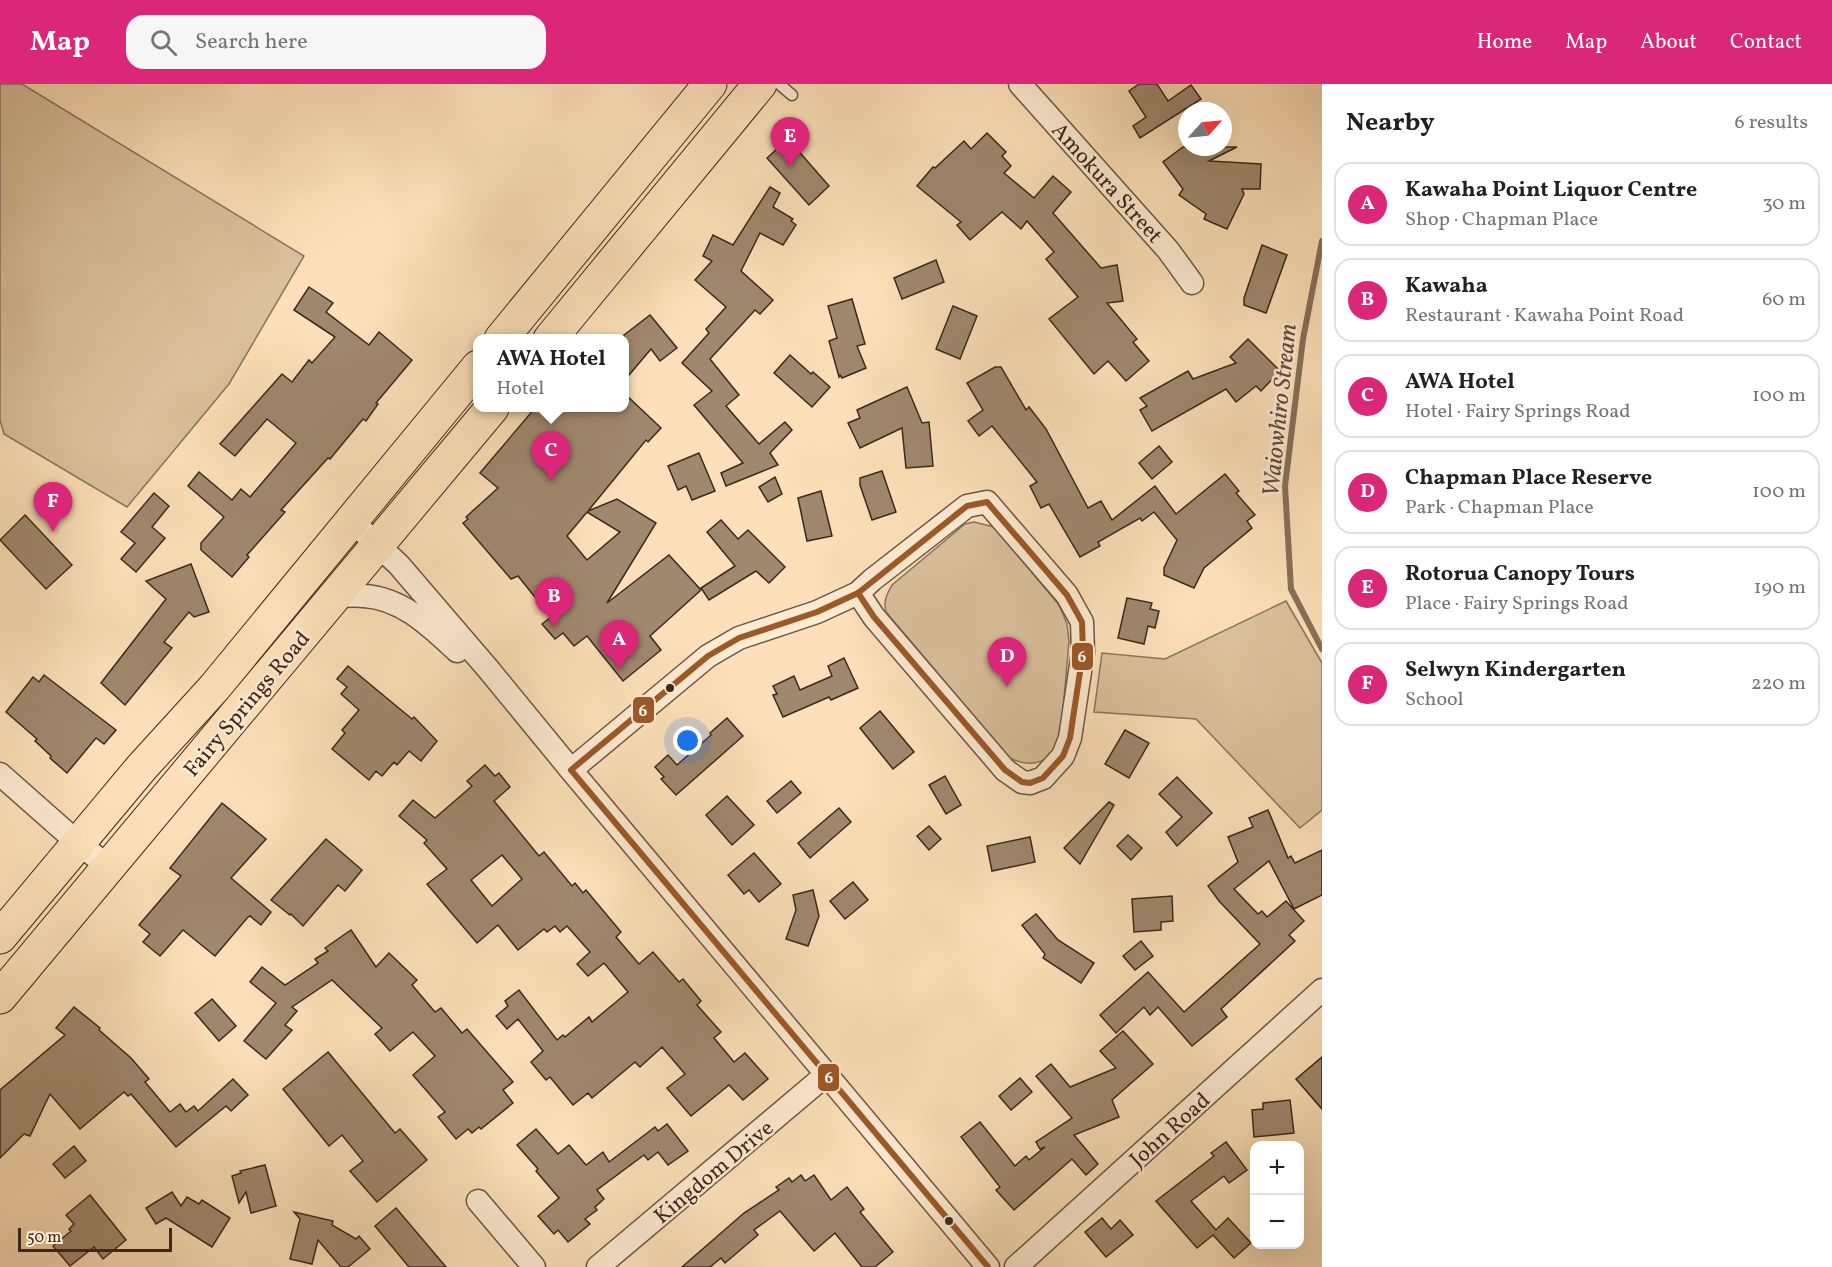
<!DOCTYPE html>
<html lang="en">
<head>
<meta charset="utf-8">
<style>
	body { margin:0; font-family:Vollkorn,serif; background:#f6f6f6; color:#202124 }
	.controls { position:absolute; right:18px; bottom:18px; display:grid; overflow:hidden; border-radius:12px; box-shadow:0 6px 24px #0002 }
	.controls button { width:54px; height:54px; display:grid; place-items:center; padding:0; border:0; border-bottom:2px solid #e0e0e0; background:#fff; color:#202124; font:30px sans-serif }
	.compass { position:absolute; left:1178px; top:18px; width:54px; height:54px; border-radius:50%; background:#fff; box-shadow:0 6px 24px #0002; rotate:63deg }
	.scale { position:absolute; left:18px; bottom:15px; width:154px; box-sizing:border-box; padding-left:6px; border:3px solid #3c281c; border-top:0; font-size:16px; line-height:21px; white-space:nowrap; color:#3c281c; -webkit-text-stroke:4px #feebd2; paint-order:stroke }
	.you { position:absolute; left:688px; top:657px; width:21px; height:21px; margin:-15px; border:4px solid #fff; border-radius:50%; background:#1a73e8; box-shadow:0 0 0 9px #1a73e833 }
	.badge { display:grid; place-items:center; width:39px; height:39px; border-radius:50%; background:#db2777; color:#fff; font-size:20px; font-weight:700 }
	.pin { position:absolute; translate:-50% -50px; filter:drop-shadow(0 2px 3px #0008) }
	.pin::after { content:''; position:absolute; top:32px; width:21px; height:18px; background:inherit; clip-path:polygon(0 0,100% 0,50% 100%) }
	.popup { position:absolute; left:473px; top:250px; width:156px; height:78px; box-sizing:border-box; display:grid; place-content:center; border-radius:12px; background:#fff; filter:drop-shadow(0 2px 4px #0005); font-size:20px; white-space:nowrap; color:#757577 }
	.popup b { font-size:22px; color:#202124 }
	.popup::after { content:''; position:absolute; left:50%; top:100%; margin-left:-12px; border:12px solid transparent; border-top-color:#fff }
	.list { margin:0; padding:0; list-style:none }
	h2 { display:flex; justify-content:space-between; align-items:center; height:78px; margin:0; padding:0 24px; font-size:26px }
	h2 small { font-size:20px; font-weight:400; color:#757577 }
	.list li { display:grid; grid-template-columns:39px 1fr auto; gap:18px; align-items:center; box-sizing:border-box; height:84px; margin:0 12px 12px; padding:0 12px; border:2px solid #e0e0e0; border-radius:18px }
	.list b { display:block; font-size:22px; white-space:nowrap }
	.list p { margin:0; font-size:20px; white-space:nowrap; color:#757577 }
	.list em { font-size:20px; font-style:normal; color:#757577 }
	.icon { flex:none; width:33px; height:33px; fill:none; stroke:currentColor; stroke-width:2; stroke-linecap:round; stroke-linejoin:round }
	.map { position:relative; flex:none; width:1322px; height:1183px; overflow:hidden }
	header { display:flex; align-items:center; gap:36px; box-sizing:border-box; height:84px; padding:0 30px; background:#db2777; color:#fff }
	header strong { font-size:28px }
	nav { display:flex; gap:33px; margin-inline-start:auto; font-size:21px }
	.search { width:420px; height:54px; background:#f6f6f6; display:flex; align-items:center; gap:15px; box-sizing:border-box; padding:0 21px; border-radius:18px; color:#757577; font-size:22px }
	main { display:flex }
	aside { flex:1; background:#fff }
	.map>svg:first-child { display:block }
</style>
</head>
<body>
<header>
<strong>Map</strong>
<div class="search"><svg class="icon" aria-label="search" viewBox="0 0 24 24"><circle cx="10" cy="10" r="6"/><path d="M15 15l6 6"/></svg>Search here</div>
<nav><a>Home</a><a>Map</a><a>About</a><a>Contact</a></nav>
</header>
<main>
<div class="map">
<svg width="1322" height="1183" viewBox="0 0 1322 1183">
	<rect width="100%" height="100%" fill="#fde0b9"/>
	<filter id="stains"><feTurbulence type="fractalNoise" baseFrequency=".00333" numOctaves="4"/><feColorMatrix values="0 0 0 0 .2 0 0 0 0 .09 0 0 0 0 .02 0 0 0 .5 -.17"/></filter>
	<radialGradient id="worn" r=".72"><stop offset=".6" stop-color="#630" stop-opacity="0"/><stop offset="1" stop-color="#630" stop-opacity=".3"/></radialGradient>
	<!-- green -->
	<g fill="#dcc19e" stroke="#8c745d" stroke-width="1.5">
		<path d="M0,0h22l282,172 -75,128 -102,123 -123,-73 -4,-14z"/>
		<path d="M974,438l20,5 65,78 8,19 2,17 -8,92 -9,22c-15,11 -27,10 -43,3l-123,-146c-3,-11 1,-18 6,-27l73,-61z"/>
		<path d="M1286,517l36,62v147l-22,18 -104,-109 -102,-7 8,-59 63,6z"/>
	</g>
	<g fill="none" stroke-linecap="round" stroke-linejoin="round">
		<!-- stream -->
		<path stroke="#88715a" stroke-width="6" d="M1322,157l-19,98 -18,147 6,103 31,60"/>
	</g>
	<!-- building -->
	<g fill="#a0886e" stroke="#3c281c" stroke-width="1.5" fill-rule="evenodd">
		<path d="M1139,0h18l11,17 23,-16 10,14 -61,39 -7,-12 13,-9 -17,-26z"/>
		<path d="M987,49l19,19 -4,4 9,10 -7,7 30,25 19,-22 18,16 -18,21 48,55 16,-3 6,36 -16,2 30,36 -4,3 16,19 -23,20 -18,-20 -14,13 -45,-55 29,-22 -32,-38 8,-7 -27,-31 -6,8 -19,-17 -32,28 -13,-15 4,-3 -44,-36 16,-19 2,1 29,-27 7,8z"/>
		<path d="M788,55l41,47 -20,19 -42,-47z"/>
		<path d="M1183,63h54l-28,14 52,3 -1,25h-18l2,5 -17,35 -23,-10 2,-5 -27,-19 4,-6 -20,-27z"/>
		<path d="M770,103l10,6 -7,14 20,12 -2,2 5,4 -13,20 -23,-12 -19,38 32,29 -13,14 -5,-4 -45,49 29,36 -13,11 33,38 26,-22 7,8 -22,23 8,12 -52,21 -5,-13 22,-10 -49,-58 18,-14 -30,-28 27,-30 -3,-4 20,-22 -31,-27 17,-19 -9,-5 10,-21 20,10z"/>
		<path d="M1262,161l25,10 -21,58 -22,-8v-7z"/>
		<path d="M936,176l8,22 -42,17 -8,-21z"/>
		<path d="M309,203l24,16 -7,9 43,33 10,-13 33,28 -36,43 2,1 -12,17 -3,-2 -33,40 -2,-1 -47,52 4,2 -38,43 2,2 -17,20 -31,-27v-7l23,-26 -36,-31 11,-14 33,28 9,-11 9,8 46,-54 -29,-24 -32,37 -15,-12 62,-70 10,8 17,-22 3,3 23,-26 -41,-27z"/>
		<path d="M852,215l13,45 -8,2 9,22 -24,10 -2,-3 -1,2 -10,-36 8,-3 -9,-32z"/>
		<path d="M953,222l24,10 -17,43 -24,-10z"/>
		<path d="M650,231l27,33 -17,13 -9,-12 -27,32v-46z"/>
		<path d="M1248,255l32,32 -19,20 -5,-5 -20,16 -10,-13 -74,42 -12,-21 7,-4 -7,-8 48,-27 5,8 43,-16 -6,-6z"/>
		<path d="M790,271l21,19 2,-2 17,15 -18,20 -38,-34z"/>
		<path d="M995,283h6l25,43 3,-3 17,22 42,79 13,-7 11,19 43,-34 21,28 49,-40 14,17 -3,2 19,22 -8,6 5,7 -48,40 -10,20 -30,-13v-7l13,-28 -23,-28 -12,9 -2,-3 -42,24 2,4 -20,11 -31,-53 -8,4 -11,-22 7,-4 -45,-56 -13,10 -11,-15 15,-11 -16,-27z"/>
		<path d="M907,303l15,36 7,-1 4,44 -27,2 -4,-40 -42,20 -12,-25 12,-5 -3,-8z"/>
		<path d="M624,309l37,35 -13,14 -2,-2 -58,71 29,-12 39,24 -49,80 62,-48 32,35 -51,46 11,14 -38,31 -36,-45 -13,10 -11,-13 -8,6 -13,-15 9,-7 -33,-41 -7,3 -48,-56 5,-4 -2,-2 32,-29 -18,-15 55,-65h89zM587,428l33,20 -33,28 -20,-24z"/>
		<path d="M1159,362l13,16 -20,17 -13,-16z"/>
		<path d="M699,369l16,38 -23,9 -6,-14 -8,4 -10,-24z"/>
		<path d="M882,387l14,41 -24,8 -12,-35v-7z"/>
		<path d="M775,393l7,17 -14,8 -9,-15z"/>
		<path d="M821,407l11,45 -25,5 -9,-43z"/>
		<path d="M154,409l15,13 -17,21 13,11 -29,34 -15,-13 14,-16 -14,-11z"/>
		<path d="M25,431l47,50 -26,24 -46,-49z"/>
		<path d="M721,436l17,19 10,-9 37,37 -16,16 -13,-12 -47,29 -8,-12 34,-22 -28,-34z"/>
		<path d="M191,480l18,48 -15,5 -5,-5 -25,30 8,6 -47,57 -24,-22 65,-84 -20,-18z"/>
		<path d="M1127,514l25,5 -2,6 9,2 -4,17 -7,-2 -4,18 -26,-6z"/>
		<path d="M844,574l14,30 -27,12 -2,-3 -46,20 -10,-22 4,-1 -4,-8 21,-10 6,14 32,-14 -4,-10z"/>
		<path d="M348,582l64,53 2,-2 23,24 -16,20 -12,-10 -12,14 -3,-3 -12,14 -6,-5 -7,9 -37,-31 13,-16 -3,-3 17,-20 -18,-16 6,-7 -10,-8z"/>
		<path d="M44,591l72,55 -12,14 -8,-6 -29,35 -17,-15 1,-2 -16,-15 2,-2 -31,-27 27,-35 6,5z"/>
		<path d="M880,627l34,41 -21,17 -33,-41z"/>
		<path d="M727,634l16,18 -67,59 -15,-16 3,-2 -9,-10 13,-12 9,10 34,-30 -1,-2z"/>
		<path d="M1125,646l24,13 -20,35 -24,-14z"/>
		<path d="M485,681l10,11 4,-3 11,14 -16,14 45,55 5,-4 28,34 3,-3 8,10 3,-3 35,42 -5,5 23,27 14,-12 26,30 4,-3 18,22 -4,4 24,27 -7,6 20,24 11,-9 23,26 -25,21 -14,-15 -38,31 -24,-28 18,-14 -23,-27 -22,20 -5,-5 -43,36 -4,-5 -15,12 -23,-28 -4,3 -15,-18 12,-11 -25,-32 -11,10 -11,-13 12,-10 -3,-5 14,-11 38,50 6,-5 2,2 24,-20 3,5 36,-30 -24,-29 -16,13 -11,-12 13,-12 -23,-26 -7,6 -5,-6 -8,6 -3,-3 -26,21 -20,-25 -21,18 -50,-59 20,-15 -23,-26 3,-3 -28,-24 14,-16 22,18 37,-32 -5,-5zM502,771l20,24 -30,27 -21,-26z"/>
		<path d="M945,692l16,29 -15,9 -17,-29z"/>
		<path d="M1177,693l35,36 -35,33 -11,-14 16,-15 -23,-23z"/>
		<path d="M791,697l10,12 -24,20 -10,-12z"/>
		<path d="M727,712l27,29 -22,20 -26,-30z"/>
		<path d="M1109,718l5,3 -34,59 -16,-16z"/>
		<path d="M222,719l44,36 -35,39 40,34 -10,13 -11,-9 -2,1 -33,39 -32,-26 -23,26 -17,-14 7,-8 -11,-9 42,-49 -11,-8z"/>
		<path d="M839,724l12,14 -41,36 -12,-15z"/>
		<path d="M1268,726l20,48 3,-2 4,7 27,-13v45l-28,14 -25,-48 -35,28 24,25 4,-3 5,6 19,-16 18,20 -15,14 6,6 -74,68 6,8 -35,29 -34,-39 -8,8 -6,-8 -28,26 -16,-18 48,-43 36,40 76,-68 -41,-43 -11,-15 30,-24 -10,-25 25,-10 -4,-9z"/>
		<path d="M929,742l12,13 -12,11 -12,-14z"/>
		<path d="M1128,751l14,13 -11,12 -14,-14z"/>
		<path d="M1030,753l5,25 -43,9 -5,-25z"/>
		<path d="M326,755l36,31 -17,21 -7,-6 -35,41 -12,-12 -1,1 -19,-15z"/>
		<path d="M754,769l27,31 -22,18 -10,-12 -5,4 -16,-19z"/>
		<path d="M853,798l15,18 -23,19 -15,-18z"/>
		<path d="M813,806l6,26 -11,30 -22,-7 10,-29 -3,-15z"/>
		<path d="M1172,812l1,25 -12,1v8l-27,2 -2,-33z"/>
		<path d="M1036,830l22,26 36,23 -13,20 -38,-25 2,-4 -23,-29z"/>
		<path d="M351,846l25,37 13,-14 28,27 -5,5 23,27 6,-4 21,25 5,-4 46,53 -10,8 10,13 -32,26 -2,-2 -7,6 -4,-4 -12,10 -18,-22 7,-5 -32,-37 22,-19 -22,-24 -23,19 -15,-17 7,-6 -50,-48 -40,27 5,4 -12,14 7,5 -26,29 -22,-18 32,-38 -26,-21 12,-15 23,18 33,-22 -3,-4 13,-8 -3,-3z"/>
		<path d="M1141,857l12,15 -18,14 -12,-14z"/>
		<path d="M212,915l24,27 -17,15 -24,-28z"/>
		<path d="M74,923l26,21 -1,2 32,28 18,21 -4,3 25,30 10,-8 6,8 8,-6 4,5 35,-32 15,16 -17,16 -5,-5 -50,41 -45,-53 -3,2 -4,-4 -44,37 -30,-35 -20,42 -6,-2 -24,24v-68l65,-55 -9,-7z"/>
		<path d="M1123,947l30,33 -41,36 7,17 -45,18 24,29 -12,11 -14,-16 -58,51 -18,-20 4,-3 -39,-50 19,-15 35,44 11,-10 3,4 16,-13 -5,2 -4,-7 36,-24 -36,-42 15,-12 19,23 46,-19 -16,-17z"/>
		<path d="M328,968l67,81 5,-4 27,31 -50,42 -27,-31 13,-10 -21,-26 -13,11 -46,-57z"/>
		<path d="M1322,973v52l-26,-30z"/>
		<path d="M1020,994l12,14 -21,18 -12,-14z"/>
		<path d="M1290,1016l4,33 -40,4 -2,-27 11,-1v-6z"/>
		<path d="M667,1040l21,27 -20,14 -10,-13 -10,8 -4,-5 -47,35 7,9 -9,8 2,3 -12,9 5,5 -22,18 -10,-12 -4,4 -16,-18 21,-18 -23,-27 2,-2 -21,-24 19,-16 22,25 11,-9 17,20 17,-13 6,10 46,-35 3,4z"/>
		<path d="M1226,1058l21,28 -18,13 -5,-7 -33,25 25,29 12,-12 23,25 -17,15 -21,-23 -16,13 -41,-47 58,-45 -3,-3z"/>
		<path d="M74,1062l12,15 -21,17 -12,-14z"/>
		<path d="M265,1081l11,41 -25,7 -5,-21 -7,11 -7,-27 9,-3 -1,-2z"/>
		<path d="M801,1091l4,6 9,-6 17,25 16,-13 17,22 -4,3 33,40 -18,15h-13l-27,-34 -21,18 -34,-40 -26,19 4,5 -33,28 -4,-5 -11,9h-28l62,-54 35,-23 -3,-3 13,-9 3,4z"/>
		<path d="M172,1108l9,14 6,-9 12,7 3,-4 28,18 -18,29 -46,-29 -10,6 -10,-16z"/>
		<path d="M90,1111l36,45 -23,19 -9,-12 -24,19 -17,-20 18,-15 -2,-2 5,-5 -8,-9z"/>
		<path d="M396,1124l50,59h-37l-34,-41z"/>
		<path d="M294,1128l39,9 -1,4 24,14 3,-3 11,13 -22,18h-7l-23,-27 -6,24 -22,-5 10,-40z"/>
		<path d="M1102,1134l9,11 9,-9 13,15 -27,22 -21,-25z"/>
	</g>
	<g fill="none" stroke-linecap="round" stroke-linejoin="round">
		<defs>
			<path id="lane" d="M779,0l13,11"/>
			<g id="street">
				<path d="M1020,0l148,166 24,33"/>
				<path d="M352,437l47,44 90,105 82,100 417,497"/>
				<path d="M335,512c10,0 20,-1 29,0 38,2 67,31 93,55"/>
				<path d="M571,686l137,-114 31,-18 78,-26 41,-19 14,-13 95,-74 20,-4 80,93 15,27 1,30 -13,86 -7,18 -20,22 -13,5 -8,-1 -17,-12 -131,-153 -16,-24"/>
				<path d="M0,690l78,69 31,24"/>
				<path d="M478,1117l56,66"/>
				<path d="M598,1183l229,-193"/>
				<path d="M1016,1183l306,-277"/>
			</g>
			<g id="highway">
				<path d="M501,255l209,-255"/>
				<path d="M550,255l210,-255"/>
				<path d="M0,853l142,-170 72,-79 264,-321"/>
				<path d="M0,913l492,-589"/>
			</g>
		</defs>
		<!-- lane casing -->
		<use href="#lane" stroke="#6c5643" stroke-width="13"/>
		<!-- street casing -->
		<use href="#street" stroke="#6c5643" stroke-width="25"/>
		<!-- highway casing -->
		<use href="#highway" stroke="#3c281c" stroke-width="35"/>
		<!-- lane -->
		<use href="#lane" stroke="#feebd2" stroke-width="10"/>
		<!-- street -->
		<use href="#street" stroke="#feebd2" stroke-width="22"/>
		<!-- highway -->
		<use href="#highway" stroke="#fde0b9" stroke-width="33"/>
		<defs>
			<g id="bus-1">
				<path d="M987,418l80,93 15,27 1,30 -13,86 -7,18 -20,22 -13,5 -8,-1 -17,-12 -131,-153 -16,-24 109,-87z"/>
				<path d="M858,509l-41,19 -78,26 -31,18 -137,114 417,497"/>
			</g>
		</defs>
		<!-- bus-1 casing -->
		<use href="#bus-1" stroke="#feebd2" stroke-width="10"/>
		<!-- bus-1 -->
		<use href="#bus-1" stroke="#9c5926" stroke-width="6"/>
	</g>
	<!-- markers -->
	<g fill="#3c281c" stroke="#feebd2" stroke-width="2">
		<circle cx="670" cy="604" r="5"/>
		<circle cx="949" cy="1137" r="5"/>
	</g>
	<g text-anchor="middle" stroke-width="5" stroke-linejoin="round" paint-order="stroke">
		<!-- street labels -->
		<g font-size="22" fill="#3c281c" stroke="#feebd2">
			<text transform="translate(1108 98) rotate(48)" y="8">Amokura Street</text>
			<text transform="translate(246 619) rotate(-50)" y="8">Fairy Springs Road</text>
			<text transform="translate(1169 1045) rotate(-42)" y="8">John Road</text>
			<text transform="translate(713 1087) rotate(-40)" y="8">Kingdom Drive</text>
		</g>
		<!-- water labels -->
		<g font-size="24" font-style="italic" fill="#624c3b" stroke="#feebd2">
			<text transform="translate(1279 326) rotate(-84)" y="8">Waiowhiro Stream</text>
		</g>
	</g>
	<g stroke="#feebd2" stroke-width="2">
		<rect x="1071" y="558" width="23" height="29" rx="6" fill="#9c5926"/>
		<rect x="632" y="612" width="23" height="28" rx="6" fill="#9c5926"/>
		<rect x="817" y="979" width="23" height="29" rx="6" fill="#9c5926"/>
	</g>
	<g font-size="16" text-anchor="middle" font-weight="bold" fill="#fff">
		<text x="1082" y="578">6</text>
		<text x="643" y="632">6</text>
		<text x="829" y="999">6</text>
	</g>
	<rect width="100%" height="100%" filter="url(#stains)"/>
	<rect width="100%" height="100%" fill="url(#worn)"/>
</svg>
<div class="controls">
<button>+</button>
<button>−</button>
</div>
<svg class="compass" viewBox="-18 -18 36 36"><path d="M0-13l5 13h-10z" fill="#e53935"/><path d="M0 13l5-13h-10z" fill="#757577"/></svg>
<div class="scale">50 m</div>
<div class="you"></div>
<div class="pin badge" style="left:619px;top:586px">A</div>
<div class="pin badge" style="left:554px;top:543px">B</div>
<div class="pin badge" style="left:551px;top:397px">C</div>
<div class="popup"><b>AWA Hotel</b>Hotel</div>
<div class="pin badge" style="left:1007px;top:603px">D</div>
<div class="pin badge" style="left:790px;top:83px">E</div>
<div class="pin badge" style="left:53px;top:448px">F</div>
</div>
<aside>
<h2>Nearby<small>6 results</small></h2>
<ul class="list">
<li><span class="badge">A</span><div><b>Kawaha Point Liquor Centre</b><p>Shop · Chapman Place</p></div><em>30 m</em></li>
<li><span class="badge">B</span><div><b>Kawaha</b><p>Restaurant · Kawaha Point Road</p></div><em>60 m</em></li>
<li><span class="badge">C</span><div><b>AWA Hotel</b><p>Hotel · Fairy Springs Road</p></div><em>100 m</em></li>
<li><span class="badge">D</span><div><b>Chapman Place Reserve</b><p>Park · Chapman Place</p></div><em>100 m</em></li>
<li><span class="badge">E</span><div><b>Rotorua Canopy Tours</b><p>Place · Fairy Springs Road</p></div><em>190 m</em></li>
<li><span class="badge">F</span><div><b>Selwyn Kindergarten</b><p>School</p></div><em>220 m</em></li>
</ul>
</aside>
</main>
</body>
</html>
